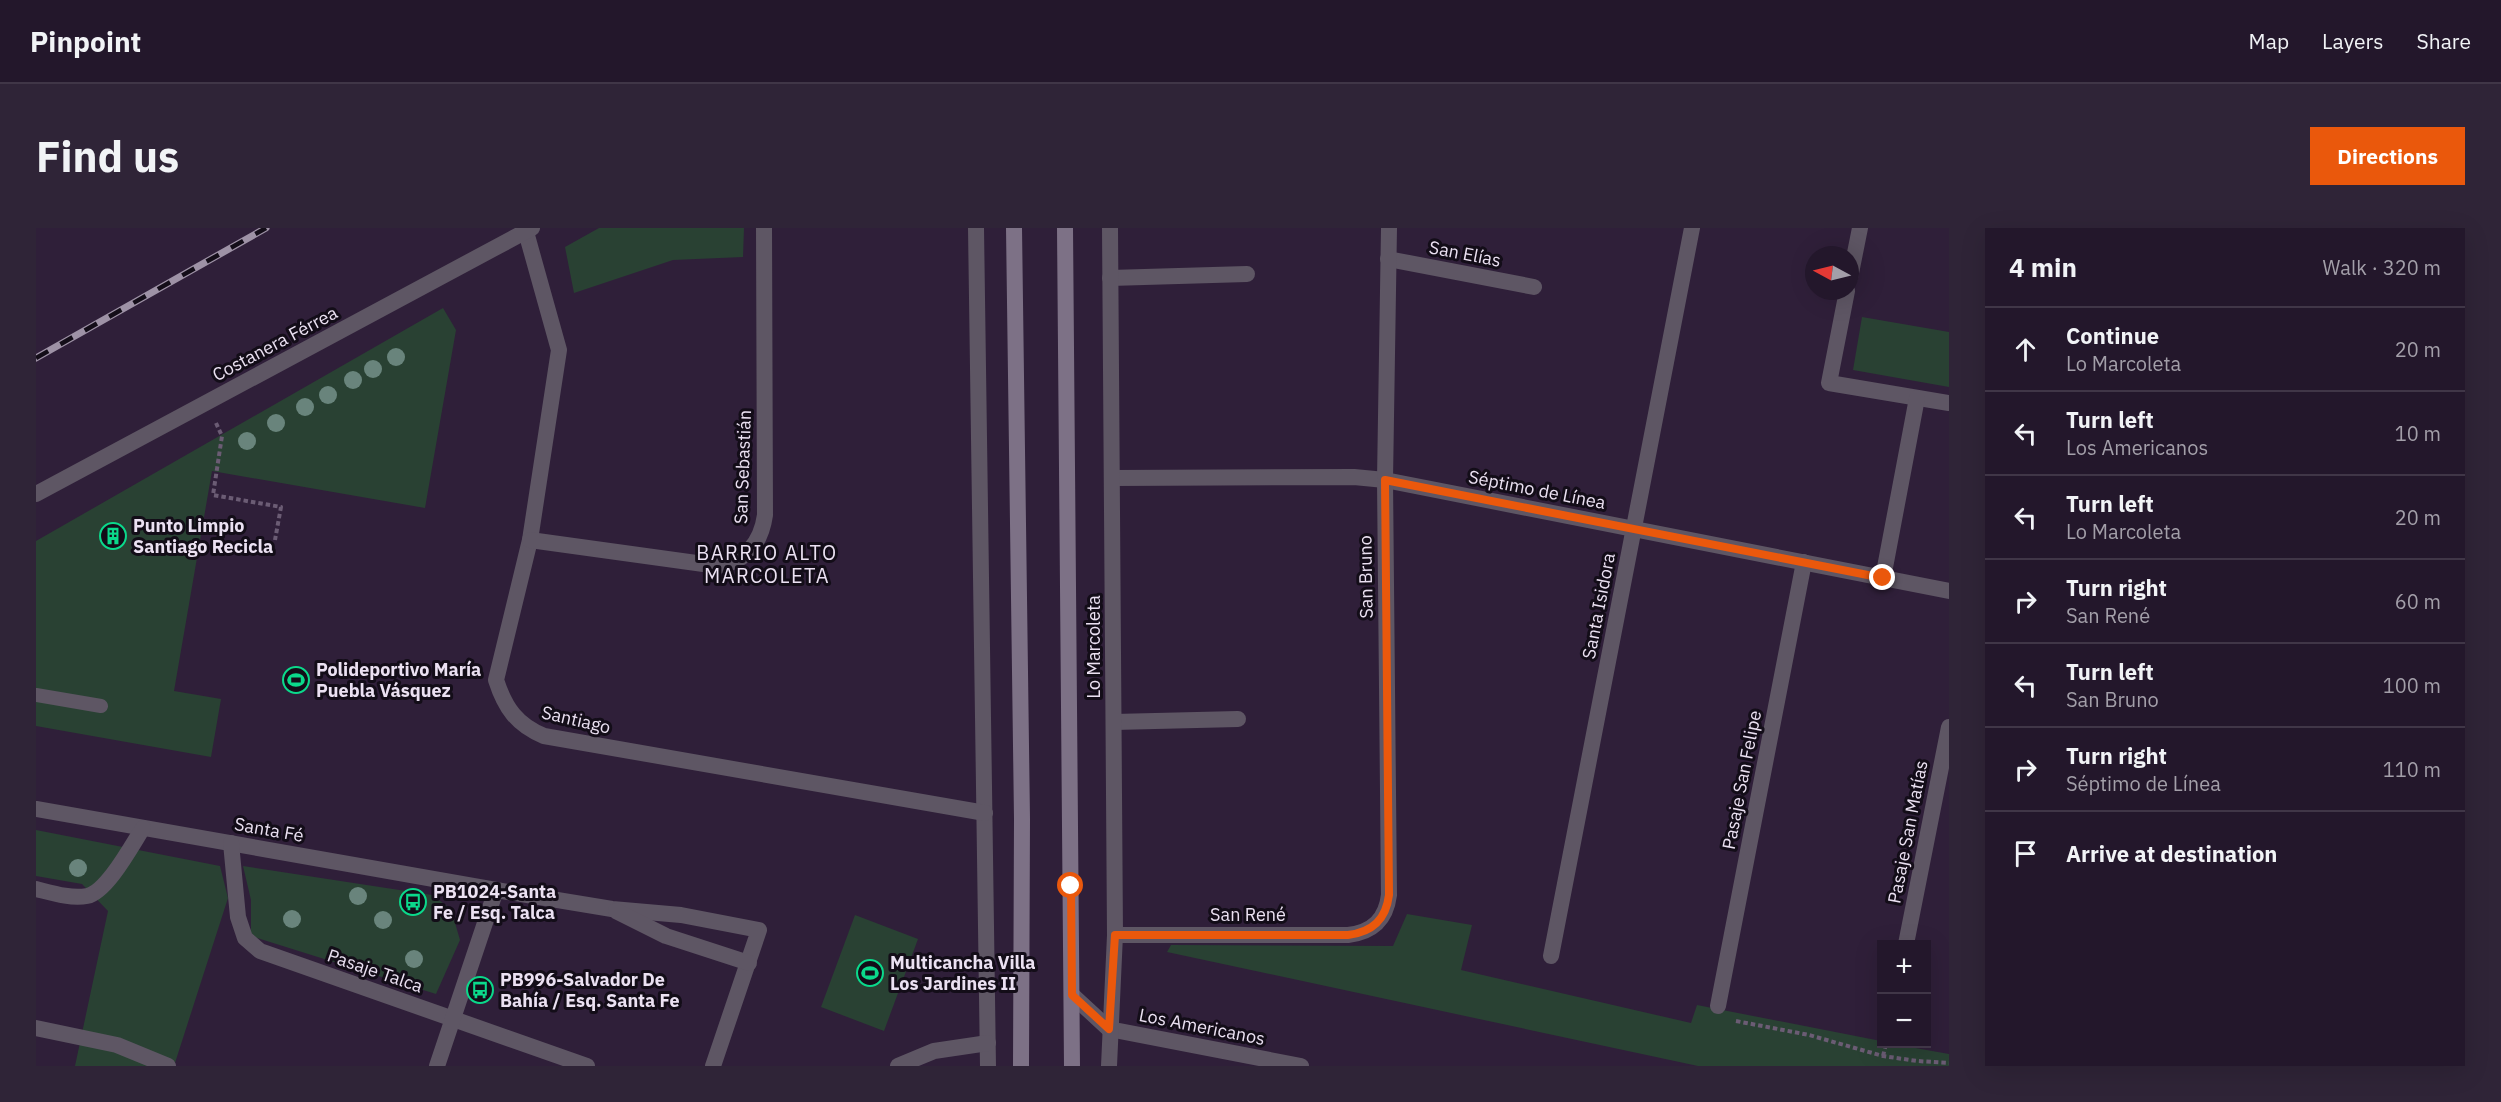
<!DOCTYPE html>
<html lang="en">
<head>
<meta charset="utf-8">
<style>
	body { margin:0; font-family:"IBM Plex Sans",sans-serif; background:#2f2437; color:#f1f3f6 }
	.controls { position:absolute; right:18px; bottom:18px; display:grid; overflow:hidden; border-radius:0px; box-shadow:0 6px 24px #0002 }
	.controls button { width:54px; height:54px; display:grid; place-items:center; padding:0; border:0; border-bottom:2px solid #403647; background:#23172b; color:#f1f3f6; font:30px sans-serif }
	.compass { position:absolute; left:1769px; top:18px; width:54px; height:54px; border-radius:50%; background:#23172b; box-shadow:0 6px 24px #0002; rotate:277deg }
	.stop { position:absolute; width:18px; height:18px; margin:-14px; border:4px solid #ea580c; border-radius:50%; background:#fff }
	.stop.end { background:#ea580c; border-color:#fff; box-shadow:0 2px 6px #0008 }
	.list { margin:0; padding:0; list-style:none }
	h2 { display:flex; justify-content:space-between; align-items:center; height:78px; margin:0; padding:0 24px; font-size:26px }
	h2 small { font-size:20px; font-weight:400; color:#a39fa9 }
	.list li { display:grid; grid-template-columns:39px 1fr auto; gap:18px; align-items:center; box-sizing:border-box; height:84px; padding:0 24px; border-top:2px solid #403647 }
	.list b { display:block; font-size:22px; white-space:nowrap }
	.list p { margin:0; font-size:20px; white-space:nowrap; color:#a39fa9 }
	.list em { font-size:20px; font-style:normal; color:#a39fa9 }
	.icon { flex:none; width:33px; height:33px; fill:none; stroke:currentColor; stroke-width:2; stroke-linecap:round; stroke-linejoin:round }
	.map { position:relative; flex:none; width:1913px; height:838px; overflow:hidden; border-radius:0px }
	header { display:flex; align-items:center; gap:36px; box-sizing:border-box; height:84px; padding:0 30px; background:#23172b; border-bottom:2px solid #403647 }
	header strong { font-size:28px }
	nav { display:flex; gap:33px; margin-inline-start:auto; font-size:21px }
	.intro { display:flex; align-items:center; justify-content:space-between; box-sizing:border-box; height:144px; padding:0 36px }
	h1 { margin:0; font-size:42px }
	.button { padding:15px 27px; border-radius:0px; background:#ea580c; color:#fff; font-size:21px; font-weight:700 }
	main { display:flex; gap:36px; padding:0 36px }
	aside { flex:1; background:#23172b; border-radius:0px; box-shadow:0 6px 24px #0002 }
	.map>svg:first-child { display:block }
</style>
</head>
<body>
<header>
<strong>Pinpoint</strong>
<nav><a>Map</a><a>Layers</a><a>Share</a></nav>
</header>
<div class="intro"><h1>Find us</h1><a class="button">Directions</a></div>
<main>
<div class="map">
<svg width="1913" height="838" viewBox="0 0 1913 838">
	<rect width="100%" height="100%" fill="#2f1f39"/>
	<!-- green -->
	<g fill="#294133">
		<path d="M563,0h145l-1,29 -70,3 -99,33 -9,-46z"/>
		<path d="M407,80l13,22 -31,178 -213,-37 -38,220 47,8 -10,58 -175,-31v-185z"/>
		<path d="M1826,89l87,15v55l-96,-17z"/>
		<path d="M0,602l184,36 8,32 -54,168h-99l33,-155 -26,-27 -46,-8z"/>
		<path d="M207,638l189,29 19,14 9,31 -24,54 -185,-58v-36z"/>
		<path d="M1371,686l65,11 -11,45 230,53 6,-18 184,36 1,3h11l56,10v12h-251l-531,-114 4,-7 222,1z"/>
		<path d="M819,687l63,24 -34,92 -63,-24z"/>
	</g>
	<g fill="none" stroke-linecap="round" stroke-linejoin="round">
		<!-- path -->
		<g stroke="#6b5c74" stroke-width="4" stroke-dasharray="4.5 3" stroke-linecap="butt">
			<path d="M180,195l6,13 -9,59 68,12 -6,33"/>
			<path d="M1700,793l73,14 74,21 34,5 32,2"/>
			<path d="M1847,828l3,-12"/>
		</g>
		<!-- service -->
		<path stroke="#5e5664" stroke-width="14" d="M0,467l65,11"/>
		<!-- minor -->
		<g stroke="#5e5664" stroke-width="16">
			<path d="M940,0l12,838"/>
			<path d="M490,4l33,118 -29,190 -34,140c9,28 21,45 48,56l441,77"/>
			<path d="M1352,31l146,28"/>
			<path d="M1074,50l137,-4"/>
			<path d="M1814,50l10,-50"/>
			<path d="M1811,63l-18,92 120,20"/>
			<path d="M1077,250l241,-1 31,3 564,111"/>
			<path d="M0,266l496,-266"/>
			<path d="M494,312l188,26c28,-5 43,-23 47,-51l-1,-287"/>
			<path d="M1847,350l34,-180"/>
			<path d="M1078,494l124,-3"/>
			<path d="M0,581l460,81 116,19 69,6 78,15 -46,136"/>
			<path d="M195,615l7,74 7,21 15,13 327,115"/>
			<path d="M0,661c16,4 35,10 51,7 20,-4 45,-51 56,-68"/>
			<path d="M580,683l50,25 83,27"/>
			<path d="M1079,707h233c25,-3 38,-16 41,-40l-4,-415 4,-252"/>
			<path d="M1870,716l43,-217"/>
			<path d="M1515,728l141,-728"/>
			<path d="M1036,767l37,34 192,37"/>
			<path d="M1682,778l86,-444"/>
			<path d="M0,800l81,17 51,21"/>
			<path d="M401,838l59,-176"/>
			<path d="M862,838l36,-15 54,-8"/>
			<path d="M1073,838l6,-131 -5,-707"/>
		</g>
		<!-- secondary -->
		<g stroke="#7d7186" stroke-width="16">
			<path d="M978,0l8,591 -1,247"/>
			<path d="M1029,0l7,838"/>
		</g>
		<defs>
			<path id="rail" d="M0,130l230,-130"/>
		</defs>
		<!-- rail casing -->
		<use href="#rail" stroke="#9e92a6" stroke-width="7"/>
		<!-- rail -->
		<use href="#rail" stroke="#130d18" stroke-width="4.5" stroke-dasharray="14" stroke-linecap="butt"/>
	</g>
	<!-- trees -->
	<g fill="#69847c">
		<circle cx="360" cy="129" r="9"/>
		<circle cx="337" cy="141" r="9"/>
		<circle cx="317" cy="152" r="9"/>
		<circle cx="292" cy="167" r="9"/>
		<circle cx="269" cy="179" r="9"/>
		<circle cx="240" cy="195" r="9"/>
		<circle cx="211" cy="213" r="9"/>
		<circle cx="42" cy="640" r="9"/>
		<circle cx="322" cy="668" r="9"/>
		<circle cx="256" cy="691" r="9"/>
		<circle cx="347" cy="692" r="9"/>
		<circle cx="378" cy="731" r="9"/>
	</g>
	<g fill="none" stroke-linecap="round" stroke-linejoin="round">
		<!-- route -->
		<path stroke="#ea580c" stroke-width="8" d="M1035,658l1,109 37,34 6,-94h233c25,-3 38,-16 41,-40l-4,-415 498,98"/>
	</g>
	<!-- icons -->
	<defs>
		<symbol id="building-ring" viewBox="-11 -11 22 22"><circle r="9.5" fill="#130d18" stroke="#0bd98b" stroke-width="1.5"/><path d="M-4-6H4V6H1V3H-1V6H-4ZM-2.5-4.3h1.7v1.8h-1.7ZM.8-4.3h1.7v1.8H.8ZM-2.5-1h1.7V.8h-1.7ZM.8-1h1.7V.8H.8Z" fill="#0bd98b"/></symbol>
		<symbol id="stadium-ring" viewBox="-11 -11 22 22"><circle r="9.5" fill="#130d18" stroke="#0bd98b" stroke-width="1.5"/><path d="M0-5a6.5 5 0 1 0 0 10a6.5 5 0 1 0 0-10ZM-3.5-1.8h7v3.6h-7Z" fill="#0bd98b"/></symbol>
		<symbol id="bus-ring" viewBox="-11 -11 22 22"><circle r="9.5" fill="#130d18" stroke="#0bd98b" stroke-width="1.5"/><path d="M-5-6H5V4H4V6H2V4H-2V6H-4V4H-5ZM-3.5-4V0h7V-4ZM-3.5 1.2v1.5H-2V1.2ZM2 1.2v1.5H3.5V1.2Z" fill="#0bd98b"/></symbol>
	</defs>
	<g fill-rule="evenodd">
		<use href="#building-ring" x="62" y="293" width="30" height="30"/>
		<use href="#stadium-ring" x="245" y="437" width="30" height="30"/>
		<use href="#bus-ring" x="362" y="659" width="30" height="30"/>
		<use href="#stadium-ring" x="819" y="730" width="30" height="30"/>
		<use href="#bus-ring" x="429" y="747" width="30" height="30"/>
	</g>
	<g text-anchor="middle" stroke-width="6" stroke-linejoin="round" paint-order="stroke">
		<!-- street labels -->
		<g font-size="18" fill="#ebe1f2" stroke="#130d18">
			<text transform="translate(1429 26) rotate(11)" y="6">San Elías</text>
			<text transform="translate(239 116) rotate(-28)" y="6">Costanera Férrea</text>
			<text transform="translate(707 239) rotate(-88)" y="6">San Sebastián</text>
			<text transform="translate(1501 262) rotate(11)" y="6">Séptimo de Línea</text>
			<text transform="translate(1330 349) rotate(-91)" y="6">San Bruno</text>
			<text transform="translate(1563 378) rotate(-79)" y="6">Santa Isidora</text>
			<text transform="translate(1058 419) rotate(-90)" y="6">Lo Marcoleta</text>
			<text transform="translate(540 492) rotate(13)" y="6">Santiago</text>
			<text transform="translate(1706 552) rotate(-79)" y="6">Pasaje San Felipe</text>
			<text transform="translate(233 602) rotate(10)" y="6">Santa Fé</text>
			<text transform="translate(1872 604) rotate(-79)" y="6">Pasaje San Matías</text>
			<text x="1212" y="693">San René</text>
			<text transform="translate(339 743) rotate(19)" y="6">Pasaje Talca</text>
			<text transform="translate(1166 799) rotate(11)" y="6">Los Americanos</text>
		</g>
		<!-- poi labels -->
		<g font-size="18" font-weight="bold" fill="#ebe1f2" stroke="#130d18" text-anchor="start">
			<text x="97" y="304">Punto Limpio<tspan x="97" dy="21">Santiago Recicla</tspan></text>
			<text x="280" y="448">Polideportivo María<tspan x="280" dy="21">Puebla Vásquez</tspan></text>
			<text x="397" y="670">PB1024-Santa<tspan x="397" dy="21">Fe / Esq. Talca</tspan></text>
			<text x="854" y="741">Multicancha Villa<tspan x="854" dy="21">Los Jardines II</tspan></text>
			<text x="464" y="758">PB996-Salvador De<tspan x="464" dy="21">Bahía / Esq. Santa Fe</tspan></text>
		</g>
		<!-- neighbourhood labels -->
		<g font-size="20" letter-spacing="1.5" fill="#ebe1f2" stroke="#130d18">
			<text x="731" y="332">BARRIO ALTO<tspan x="731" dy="23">MARCOLETA</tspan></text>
		</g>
	</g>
</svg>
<div class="controls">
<button>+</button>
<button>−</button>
</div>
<svg class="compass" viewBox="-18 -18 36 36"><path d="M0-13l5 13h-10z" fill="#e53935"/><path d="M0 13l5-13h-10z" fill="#a39fa9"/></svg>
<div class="stop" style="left:1035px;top:658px"></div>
<div class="stop end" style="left:1847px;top:350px"></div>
</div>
<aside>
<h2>4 min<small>Walk · 320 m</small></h2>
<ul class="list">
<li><svg class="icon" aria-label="ahead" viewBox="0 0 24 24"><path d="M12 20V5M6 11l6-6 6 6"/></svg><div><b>Continue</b><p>Lo Marcoleta</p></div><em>20 m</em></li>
<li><svg class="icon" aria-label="left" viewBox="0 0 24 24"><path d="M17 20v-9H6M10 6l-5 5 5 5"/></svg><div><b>Turn left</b><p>Los Americanos</p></div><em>10 m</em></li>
<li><svg class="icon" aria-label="left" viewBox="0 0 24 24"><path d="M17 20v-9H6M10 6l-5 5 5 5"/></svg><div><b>Turn left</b><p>Lo Marcoleta</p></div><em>20 m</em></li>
<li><svg class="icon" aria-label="right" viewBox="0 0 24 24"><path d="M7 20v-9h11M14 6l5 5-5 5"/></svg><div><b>Turn right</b><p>San René</p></div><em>60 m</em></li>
<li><svg class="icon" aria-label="left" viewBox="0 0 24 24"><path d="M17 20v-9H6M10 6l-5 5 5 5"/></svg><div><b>Turn left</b><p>San Bruno</p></div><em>100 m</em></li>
<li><svg class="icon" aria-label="right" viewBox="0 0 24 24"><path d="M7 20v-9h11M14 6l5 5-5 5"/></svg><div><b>Turn right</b><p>Séptimo de Línea</p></div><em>110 m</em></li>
<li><svg class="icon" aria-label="arrive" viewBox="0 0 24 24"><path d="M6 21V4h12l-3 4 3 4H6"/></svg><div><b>Arrive at destination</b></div></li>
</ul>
</aside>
</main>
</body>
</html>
